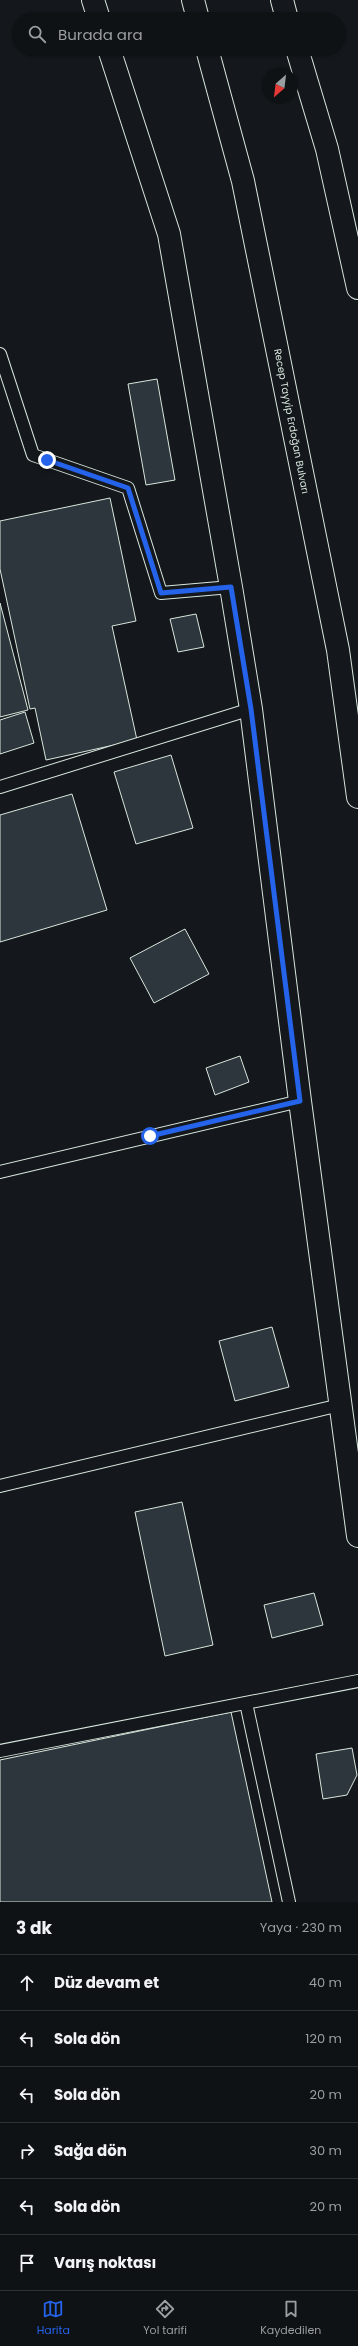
<!DOCTYPE html>
<html lang="tr">
<head>
<meta charset="utf-8">
<style>
	body { margin:0; font-family:Poppins,sans-serif; background:#1d2022; color:#f1f3f6 }
	.compass { position:absolute; left:262px; top:68px; width:36px; height:36px; border-radius:50%; background:#0f1215; box-shadow:0 1px 3px #0004; rotate:208deg }
	.stop { position:absolute; width:12px; height:12px; margin:-9px; border:3px solid #2563eb; border-radius:50%; background:#fff }
	.stop.end { background:#2563eb; border-color:#fff; box-shadow:0 1px 4px #0008 }
	.list { margin:0; padding:0; list-style:none }
	h2 { display:flex; justify-content:space-between; align-items:center; height:52px; margin:0; padding:0 16px; font-size:17px }
	h2 small { font-size:13px; font-weight:400; color:#9b9ea0 }
	.list li { display:grid; grid-template-columns:26px 1fr auto; gap:12px; align-items:center; box-sizing:border-box; height:56px; padding:0 16px; border-top:1px solid #2f3234 }
	.list b { display:block; font-size:15px; white-space:nowrap }
	.list em { font-size:13px; font-style:normal; color:#9b9ea0 }
	.icon { flex:none; width:22px; height:22px; fill:none; stroke:currentColor; stroke-width:2; stroke-linecap:round; stroke-linejoin:round }
	.map { position:relative; flex:none; width:358px; height:1902px; overflow:hidden }
	.search { position:absolute; background:#0f1215; box-shadow:0 1px 3px #0004; left:12px; right:12px; top:12px; height:44px; display:flex; align-items:center; gap:10px; box-sizing:border-box; padding:0 14px; border-radius:22px; color:#9b9ea0; font-size:15px }
	.sheet { height:388px; background:#0f1215 }
	nav { display:flex; justify-content:space-around; align-items:center; box-sizing:border-box; height:56px; border-top:1px solid #2f3234; background:#0f1215; font-size:11px; color:#9b9ea0 }
	nav a { display:grid; justify-items:center; gap:2px }
	nav .on { color:#2563eb }
	.map>svg:first-child { display:block }
</style>
</head>
<body>
<div class="map">
<svg width="358" height="1902" viewBox="0 0 358 1902">
	<rect width="100%" height="100%" fill="#14181c"/>
	<!-- building -->
	<g fill="#2c363c" stroke="#d8e6dc">
		<path d="M157,379l18,101 -29,5 -18,-101z"/>
		<path d="M110,498l26,123 -24,5 25,114 -91,20 -11,-52 -5,1 -30,-140v-48z"/>
		<path d="M0,603l28,107 -28,7z"/>
		<path d="M196,614l8,33 -26,5 -8,-33z"/>
		<path d="M25,712l9,31 -34,11v-34z"/>
		<path d="M171,755l22,73 -57,16 -22,-72z"/>
		<path d="M72,794l35,116 -107,32v-127z"/>
		<path d="M185,929l24,45 -55,29 -24,-45z"/>
		<path d="M240,1056l9,26 -34,13 -9,-27z"/>
		<path d="M272,1327l17,60 -54,14 -16,-60z"/>
		<path d="M182,1502l31,143 -48,11 -30,-144z"/>
		<path d="M314,1593l9,32 -51,13 -8,-33z"/>
		<path d="M231,1712l41,190h-272v-142z"/>
		<path d="M352,1748l5,27 -10,20 -24,4 -7,-45z"/>
	</g>
	<g fill="none" stroke-linecap="round" stroke-linejoin="round">
		<defs>
			<g id="lane">
				<path d="M0,354l33,101 95,33 33,105 70,-6"/>
				<path d="M0,787l251,-78"/>
				<path d="M0,1172l300,-71"/>
				<path d="M0,1486l340,-81"/>
				<path d="M246,1703l43,199"/>
				<path d="M0,1751l358,-70"/>
			</g>
			<g id="street">
				<path d="M93,0l6,19"/>
				<path d="M109,49l60,185 62,353 20,122 49,392 58,435"/>
			</g>
			<g id="highway">
				<path d="M193,0l5,19"/>
				<path d="M282,0l5,19"/>
				<path d="M207,49l36,132 95,469 20,147"/>
				<path d="M297,49l30,100 31,139"/>
			</g>
		</defs>
		<!-- lane casing -->
		<use href="#lane" stroke="#d8e6dc" stroke-width="14"/>
		<!-- street casing -->
		<use href="#street" stroke="#d8e6dc" stroke-width="24"/>
		<!-- highway casing -->
		<use href="#highway" stroke="#d8e6dc" stroke-width="24"/>
		<!-- lane -->
		<use href="#lane" stroke="#14181c" stroke-width="12"/>
		<!-- street -->
		<use href="#street" stroke="#14181c" stroke-width="22"/>
		<!-- highway -->
		<use href="#highway" stroke="#14181c" stroke-width="22"/>
	</g>
	<g fill="none" stroke-linecap="round" stroke-linejoin="round">
		<!-- route -->
		<path stroke="#2563eb" stroke-width="5" d="M47,460l81,28 33,105 70,-6 20,122 49,392 -150,35"/>
	</g>
	<g text-anchor="middle" stroke-width="3" stroke-linejoin="round" paint-order="stroke">
		<!-- street labels -->
		<g font-size="10" fill="#d8e6dc" stroke="#14181c">
			<text transform="translate(292 421) rotate(79)" y="4">Recep Tayyip Erdoğan Bulvarı</text>
		</g>
	</g>
</svg>
<svg class="compass" viewBox="-18 -18 36 36"><path d="M0-13l5 13h-10z" fill="#e53935"/><path d="M0 13l5-13h-10z" fill="#9b9ea0"/></svg>
<div class="stop" style="left:150px;top:1136px"></div>
<div class="stop end" style="left:47px;top:460px"></div>
<div class="search"><svg class="icon" aria-label="search" viewBox="0 0 24 24"><circle cx="10" cy="10" r="6"/><path d="M15 15l6 6"/></svg>Burada ara</div>
</div>
<section class="sheet">
<h2>3 dk<small>Yaya · 230 m</small></h2>
<ul class="list">
<li><svg class="icon" aria-label="ahead" viewBox="0 0 24 24"><path d="M12 20V5M6 11l6-6 6 6"/></svg><div><b>Düz devam et</b></div><em>40 m</em></li>
<li><svg class="icon" aria-label="left" viewBox="0 0 24 24"><path d="M17 20v-9H6M10 6l-5 5 5 5"/></svg><div><b>Sola dön</b></div><em>120 m</em></li>
<li><svg class="icon" aria-label="left" viewBox="0 0 24 24"><path d="M17 20v-9H6M10 6l-5 5 5 5"/></svg><div><b>Sola dön</b></div><em>20 m</em></li>
<li><svg class="icon" aria-label="right" viewBox="0 0 24 24"><path d="M7 20v-9h11M14 6l5 5-5 5"/></svg><div><b>Sağa dön</b></div><em>30 m</em></li>
<li><svg class="icon" aria-label="left" viewBox="0 0 24 24"><path d="M17 20v-9H6M10 6l-5 5 5 5"/></svg><div><b>Sola dön</b></div><em>20 m</em></li>
<li><svg class="icon" aria-label="arrive" viewBox="0 0 24 24"><path d="M6 21V4h12l-3 4 3 4H6"/></svg><div><b>Varış noktası</b></div></li>
</ul>
</section>
<nav>
<a class="on"><svg class="icon" aria-label="map" viewBox="0 0 24 24"><path d="M3 6l6-2 6 2 6-2v14l-6 2-6-2-6 2zM9 4v14M15 6v14"/></svg>Harita</a>
<a><svg class="icon" aria-label="directions" viewBox="0 0 24 24"><path d="M12 3l9 9-9 9-9-9zM9 14v-3h6M13 9l2 2-2 2"/></svg>Yol tarifi</a>
<a><svg class="icon" aria-label="saved" viewBox="0 0 24 24"><path d="M7 4h10v16l-5-4-5 4z"/></svg>Kaydedilen</a>
</nav>
</body>
</html>
